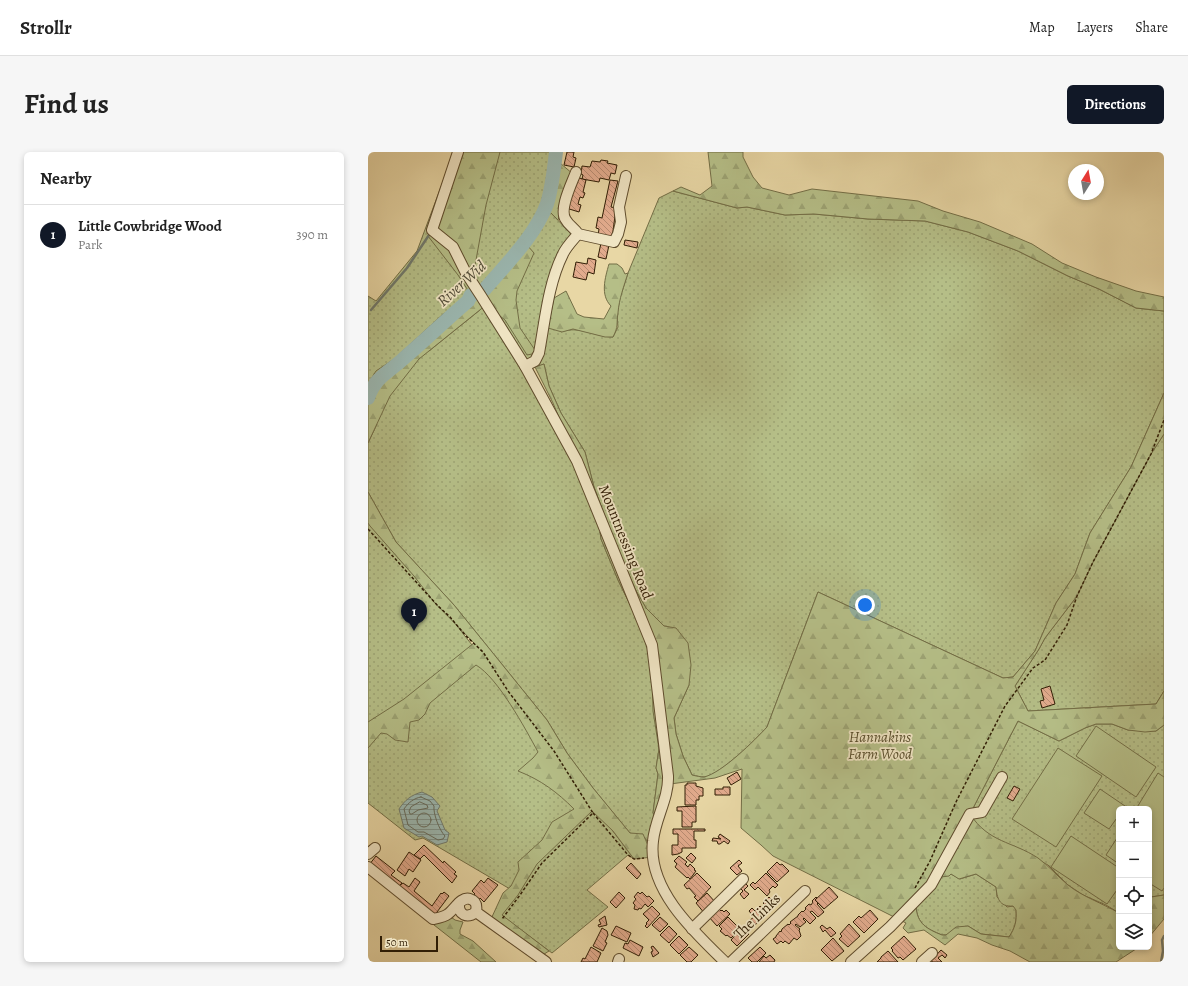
<!DOCTYPE html>
<html lang="en">
<head>
<meta charset="utf-8">
<style>
	body { margin:0; font-family:Alegreya,serif; background:#f6f6f6; color:#222 }
	.controls { position:absolute; right:12px; bottom:12px; display:grid; overflow:hidden; border-radius:6px; box-shadow:0 2px 6px #0003 }
	.controls button { width:36px; height:36px; display:grid; place-items:center; padding:0; border:0; border-bottom:1px solid #e0e0e0; background:#fff; color:#222; font:20px sans-serif }
	.compass { position:absolute; left:700px; top:12px; width:36px; height:36px; border-radius:50%; background:#fff; box-shadow:0 2px 6px #0003; rotate:11deg }
	.scale { position:absolute; left:12px; bottom:10px; width:58px; box-sizing:border-box; padding-left:4px; border:2px solid #311e05; border-top:0; font-size:11px; line-height:14px; white-space:nowrap; color:#311e05; -webkit-text-stroke:3px #f0e5c4; paint-order:stroke }
	.you { position:absolute; left:497px; top:453px; width:14px; height:14px; margin:-10px; border:3px solid #fff; border-radius:50%; background:#1a73e8; box-shadow:0 0 0 6px #1a73e833 }
	.badge { display:grid; place-items:center; width:26px; height:26px; border-radius:50%; background:#111827; color:#fff; font-size:13px; font-weight:700 }
	.pin { position:absolute; translate:-50% -33px; filter:drop-shadow(0 1px 2px #0008) }
	.pin::after { content:''; position:absolute; top:21px; width:14px; height:12px; background:inherit; clip-path:polygon(0 0,100% 0,50% 100%) }
	.list { margin:0; padding:0; list-style:none }
	h2 { display:flex; justify-content:space-between; align-items:center; height:52px; margin:0; padding:0 16px; font-size:17px }
	h2 small { font-size:13px; font-weight:400; color:#767676 }
	.list li { display:grid; grid-template-columns:26px 1fr auto; gap:12px; align-items:center; box-sizing:border-box; height:60px; padding:0 16px; border-top:1px solid #e0e0e0 }
	.list b { display:block; font-size:15px; white-space:nowrap }
	.list p { margin:0; font-size:13px; white-space:nowrap; color:#767676 }
	.list em { font-size:13px; font-style:normal; color:#767676 }
	.icon { flex:none; width:22px; height:22px; fill:none; stroke:currentColor; stroke-width:2; stroke-linecap:round; stroke-linejoin:round }
	.map { position:relative; flex:none; width:796px; height:810px; overflow:hidden; border-radius:6px }
	header { display:flex; align-items:center; gap:24px; box-sizing:border-box; height:56px; padding:0 20px; background:#fff; border-bottom:1px solid #e0e0e0 }
	header strong { font-size:19px }
	nav { display:flex; gap:22px; margin-inline-start:auto; font-size:14px }
	.intro { display:flex; align-items:center; justify-content:space-between; box-sizing:border-box; height:96px; padding:0 24px }
	h1 { margin:0; font-size:28px }
	.button { padding:10px 18px; border-radius:6px; background:#111827; color:#fff; font-size:14px; font-weight:700 }
	main { display:flex; gap:24px; padding:0 24px }
	aside { flex:1; background:#fff; border-radius:6px; box-shadow:0 2px 6px #0003 }
	.map>svg:first-child { display:block }
</style>
</head>
<body>
<header>
<strong>Strollr</strong>
<nav><a>Map</a><a>Layers</a><a>Share</a></nav>
</header>
<div class="intro"><h1>Find us</h1><a class="button">Directions</a></div>
<main>
<aside>
<h2>Nearby<small></small></h2>
<ul class="list">
<li><span class="badge">1</span><div><b>Little Cowbridge Wood</b><p>Park</p></div><em>390 m</em></li>
</ul>
</aside>
<div class="map">
<svg width="796" height="810" viewBox="0 0 796 810">
	<defs>
		<pattern id="grass-dots" width="8" height="8" patternUnits="userSpaceOnUse"><rect width="8" height="8" fill="#b5be87"/><path d="M2 2h.1M6 6h.1" fill="none" stroke="#9ca373" stroke-width="1.8" stroke-linecap="round"/></pattern>
		<pattern id="forest-firs" width="22" height="20" patternUnits="userSpaceOnUse"><rect width="22" height="20" fill="#b5be87"/><path d="M5 1l3.5 6h-7zM16 11l3.5 6h-7z" fill="#9ca373"/></pattern>
		<pattern id="water-rules" width="6" height="5" patternUnits="userSpaceOnUse"><rect width="6" height="5" fill="#9bb7b0"/><path d="M0 2.5h6" fill="none" stroke="#7f948d"/></pattern>
		<pattern id="building-back-hatch" width="6" height="6" patternUnits="userSpaceOnUse"><rect width="6" height="6" fill="#e2ab8d"/><path d="M-1 5l2 2M0 0l6 6M5-1l2 2" fill="none" stroke="#b88b71"/></pattern>
	</defs>
	<rect width="100%" height="100%" fill="#e8d7a5"/>
	<filter id="stains"><feTurbulence type="fractalNoise" baseFrequency=".005" numOctaves="4"/><feColorMatrix values="0 0 0 0 .2 0 0 0 0 .09 0 0 0 0 .02 0 0 0 .5 -.17"/></filter>
	<radialGradient id="worn" r=".72"><stop offset=".6" stop-color="#630" stop-opacity="0"/><stop offset="1" stop-color="#630" stop-opacity=".3"/></radialGradient>
	<!-- grass -->
	<g fill="url(#grass-dots)" stroke="#736e46" fill-rule="evenodd">
		<path d="M86,0h107l-1,11 -5,-1 -6,49 29,30 -17,24 -11,51 11,16c17,-7 35,5 52,5l5,-10 -1,-13 3,-16 8,-25 31,-75 14,-7 64,17 10,-1 38,8 29,-1 54,5 57,2 43,11 50,19 50,25 31,13 37,19 28,3v82l-33,74 -41,66 -15,41 -19,29 -21,48 -22,26 -10,1 -185,-86 -51,135c-12,13 -45,46 -62,50 -4,0 -9,-1 -13,-2l-9,-19 -7,-22 -2,-16 15,-33 -13,-56 -12,-3 -18,-18 -11,-19 -26,-61 -15,-41 -9,-35 -24,-39 -12,-27 -5,-22 -19,7 53,102 24,57 -2,2 1,7 17,41 20,41 14,40 7,88 -3,19 2,6 -5,39 2,3 -2,41 -7,-18 -16,-6 -6,-7 -31,-38 -26,-35 -20,-33 -93,-115 -58,-63 -28,-50v-49l9,-19 -9,10v-138l8,5 41,-50zM94,155l18,3 -51,41z"/>
		<path d="M796,282v257l-8,13 -128,7 -13,-25 24,-37 6,-11 32,-42 16,-34 58,-108z"/>
		<path d="M0,360l104,133 162,214 -6,-4 -41,35 21,17 -56,46 -54,-40 12,-24 -87,-51 -8,2 -47,-37z"/>
		<path d="M650,569l41,20 26,-13 11,-4h16l16,6 28,1 8,-6v170l-13,2 -2,2v-90h-30v104l-13,-8 -23,-10 -15,-10 -20,-20 -59,-30 -13,-11 -6,-10z"/>
		<path d="M583,722l9,5 16,-5 20,13 1,10 10,10 6,-1 3,3c1,12 -1,19 -7,28l-28,-3 -13,-8 -22,9h-4c-15,-6 -25,-11 -26,-29l25,-29z"/>
	</g>
	<!-- forest -->
	<g fill="url(#forest-firs)" stroke="#736e46" fill-rule="evenodd">
		<path d="M90,0h42l-14,53 -14,77 7,11 6,-4 43,-52 -1,8 7,8 -17,38 -1,9 4,28 15,22 -3,4 -5,1 -22,-35 -19,-15 -67,54 -29,37 -22,47v-59l8,-13 18,-12 48,-44 29,-20 -13,-20 -30,-39 4,-6z"/>
		<path d="M340,0h35v5l10,20 9,11 27,7 23,-6 106,12 25,10 37,11 52,22 30,19 34,14 40,14 28,6v14l-28,-3 -37,-19 -31,-13 -50,-25 -50,-19 -43,-11 -57,-2 -54,-5 -29,1 -38,-8 -10,1 -64,-17 8,-4 19,8 12,-9z"/>
		<path d="M187,10l5,1 13,11 -15,46 -9,-9 -3,-6z"/>
		<path d="M241,112h8l5,4 3,6 3,-1c-4,13 -9,26 -10,40 -2,12 1,12 -5,24h-8l-32,-8 -11,3 -14,-4 6,-30 12,-7 11,23 7,3 20,2 7,-13c-11,-11 -6,-28 -2,-42z"/>
		<path d="M176,212l5,22 12,27 24,39 9,35 15,41 26,61 11,19 18,18 12,2 12,15 3,22 -2,20 -15,33 2,16 7,22 9,19c4,1 9,2 12,2 18,-4 51,-37 63,-50l51,-135 185,86 10,-1 22,-26 21,-48 19,-29 15,-41 41,-66 33,-74v41l-13,20 -58,108 -16,34 -32,42 -6,11 -24,37 13,25 128,-7 8,-13v34l-8,6 -11,1 -17,-2 -16,-6h-16l-11,4 -26,13 -41,-20 -48,93c19,29 42,27 68,44 11,8 19,18 30,27 15,12 34,18 51,28v34h20l-23,15h-86l-20,-11 -18,-6 -15,-7 -19,-4 -13,11 -21,-15 -16,3 -5,-5 3,-5 -133,-67 -12,-11 -20,-17 1,-59 -27,9 -45,6 -15,32 -2,-3 5,-39 -2,-6 3,-19 -6,-38 -1,-50 -14,-40 -20,-41 -17,-41 -1,-7 2,-2 -25,-69 -24,-58 -18,-36zM583,722l8,5 17,-5 20,13c1,11 3,20 17,19l3,4c1,11 -1,18 -7,27l-28,-3 -13,-8 -12,1 -10,8h-4c-15,-6 -25,-11 -26,-29l25,-29 8,-1z"/>
		<path d="M0,340l28,50 58,63 93,115 20,33 26,35 37,45 13,1 10,23 -19,2 -21,-28 -21,-20 -55,53 -19,31 -16,20 47,36 -8,5 -50,-37 12,-26 8,-7 8,-16 -1,-8 24,-22 10,-18 22,-13c-17,-17 -33,-29 -56,-38l15,-13 5,-6c-13,-24 -40,-74 -62,-87l-46,38 -5,11 -6,6 -9,2 -2,20 -13,-2 -8,-6 -6,-1 -13,15v-26l36,-23 70,-56 -40,-41 -20,-26 -44,-50 -2,-3z"/>
		<path d="M0,721l67,49 12,-8 8,6 8,2 -3,8v4l13,7 23,21h-15z"/>
		<path d="M796,743v24l-15,18v-38l2,-2z"/>
	</g>
	<!-- garden -->
	<g fill="#b5be87" stroke="#736e46">
		<path d="M728,574l60,41 -20,30 -60,-41z"/>
		<path d="M690,596l44,28 -46,71 -44,-28z"/>
		<path d="M790,621l6,4v111l-2,3 -13,-8v-74h-13z"/>
		<path d="M732,637l25,17 -2,3h-4v6l-10,14 -25,-16z"/>
		<path d="M751,683v29l-13,-9z"/>
		<path d="M703,684l48,32v19l-12,17 -56,-37z"/>
	</g>
	<!-- water -->
	<path fill="url(#water-rules)" stroke="#717a6c" d="M54,640l10,5 8,9 -3,5 8,19 4,3 -2,9 -10,3 -15,-9 -3,1 -15,-9 -5,-19c6,-9 12,-14 23,-17z"/>
	<g fill="none" stroke-linecap="round" stroke-linejoin="round">
		<!-- shore -->
		<g stroke="#666a5a" stroke-width="1">
			<path d="M53,645l9,4 4,5c-1,7 5,24 11,30l-2,3 -5,1 -14,-8h-6l-10,-7 -4,-16c4,-6 10,-11 17,-12z"/>
			<path d="M52,650l7,3 1,3 -10,2 -6,4h-2l-1,-3 2,-4z"/>
			<circle cx="56" cy="668" r="7"/>
		</g>
		<!-- stream -->
		<g stroke="#717a6c" stroke-width="2.5">
			<path d="M3,158l36,-42 24,-36"/>
			<path d="M793,810l2,-11 -1,-11 2,-4"/>
		</g>
		<!-- river -->
		<path stroke="#9bb7b0" stroke-width="14" d="M0,246c7,-21 20,-25 35,-39 22,-19 43,-39 65,-58l3,-6 8,-2 6,-4c21,-25 50,-53 62,-85 5,-16 7,-35 9,-52"/>
	</g>
	<!-- building -->
	<g fill="url(#building-back-hatch)" stroke="#311e05">
		<path d="M199,0h7l-1,5 3,1 -2,9 -10,-2z"/>
		<path d="M233,8l7,1 -1,2 10,2 -2,9 -4,-1 -2,7 -9,-2 -1,4 -17,-3 1,-4 -2,-1 1,-8 8,1 2,-6 8,1z"/>
		<path d="M208,25l10,3 -3,12 2,1 -2,5 -3,-1 -2,7 3,1 -2,7 -13,-4z"/>
		<path d="M242,28l8,1 -7,26 5,1 -4,31 -14,-3 1,-7 -3,-1 2,-11 4,1z"/>
		<path d="M257,88l13,2 -1,6 -13,-3z"/>
		<path d="M233,91l8,2 -3,14 -8,-2z"/>
		<path d="M220,106l8,2 -2,14 -6,-2 -2,8 -13,-3 3,-15 11,2z"/>
		<path d="M682,534l5,18 -13,4 -2,-7 4,-1 -3,-11z"/>
		<path d="M369,620l4,7 -10,6 -4,-7z"/>
		<path d="M319,631h9v3l7,2v8h-4v4h-3v5h-11v-20h2z"/>
		<path d="M646,634l6,3 -7,12 -6,-3z"/>
		<path d="M355,635h7v8h-15v-6h8z"/>
		<path d="M328,654v16h-4v5h-10v-16h-5v-4z"/>
		<path d="M305,677h32v2h-11v9h2v8h-14v4l-4,2 -6,1v-10h6v-11h-5z"/>
		<path d="M352,682l10,7 -2,3 -4,-3 -4,3h-2l-1,-3h-5l1,-3 8,1 -3,-2z"/>
		<path d="M56,693l19,18 1,-2 12,11 -2,2 3,2 -5,7 -28,-28 -4,4 -6,-4z"/>
		<path d="M41,700l12,8 -8,12 -4,-3 -4,7 -8,-6z"/>
		<path d="M323,701l5,5 -4,5 -6,-5z"/>
		<path d="M8,704l19,15 -4,4 11,8 -4,4 -29,-22z"/>
		<path d="M311,704l8,6 -2,2 3,3 2,-3 5,5 -1,1 2,1 -6,8 -2,-2 -1,1 -12,-11 2,-3 -3,-3z"/>
		<path d="M371,708l3,3 -4,3 4,5 -5,4 -7,-7z"/>
		<path d="M409,710l3,3 2,-1 7,7 -12,11 -10,-10z"/>
		<path d="M263,711l10,11 -4,5 -11,-11z"/>
		<path d="M329,721l14,14 -13,14 -4,-4 2,-1 -7,-8 -2,1 -3,-4z"/>
		<path d="M398,721l12,12 -3,3 -2,-2 -4,4 1,2 -3,4 -9,-9 -3,3 -5,-5 3,-3 2,2z"/>
		<path d="M47,726l5,4 -6,9 18,15 9,-13 1,1 2,-2 5,4 -15,20 -36,-29 5,-4 6,4z"/>
		<path d="M120,726l10,7 -14,17 -4,-4 -1,2 -6,-4 2,-2 -3,-3 9,-11 3,3z"/>
		<path d="M375,729l5,5 -4,4 5,4 -5,5 -4,-5 3,-3 -5,-5z"/>
		<path d="M461,735l9,10 -14,12 -9,-9z"/>
		<path d="M251,740l6,6 -9,10 -6,-6z"/>
		<path d="M270,740l2,2 2,-2 5,5 2,-1 5,5 -6,6 -3,-3 -4,5 -2,-1 -1,2 -4,-1 1,-4 -2,-2 3,-4 -2,-2z"/>
		<path d="M339,741l9,10 -11,11 -9,-11z"/>
		<path d="M401,745l8,8 -9,7 -4,-4 2,-2 -3,-3z"/>
		<path d="M448,745l1,1 -2,2 3,3 -1,1 7,8 -6,5 -6,-6 -2,1 6,6 -6,6 -6,-6 -1,1 3,3 -6,5 -4,-3 -1,1 5,4 -1,1 2,6 -4,4 -3,-2 -5,6 -4,-3 -2,2 -2,-2 -4,3 -4,-5 3,-2v-1l4,-5 1,1 1,-3 6,-5 1,1 2,-2 -1,-1 8,-6v-1l4,-4 1,1 3,-3 -1,-1 4,-4 2,1 2,-3 -1,-1z"/>
		<path d="M284,754l8,8 -13,14 -2,-2 2,-2 -1,-1 3,-3 -6,-6z"/>
		<path d="M392,754l8,7 -13,12 -5,-5 4,-3 -5,-6 3,-3 3,3z"/>
		<path d="M349,755l4,4 1,-1 2,2 2,-2 4,4 -13,12 -9,-10z"/>
		<path d="M502,758l8,9 -14,14 -11,-11 6,-6 2,2z"/>
		<path d="M237,764l2,9 -8,2 -1,-2 3,-1 -2,-4z"/>
		<path d="M292,765l8,7 -8,8 -8,-7z"/>
		<path d="M360,765l12,12 -9,9 -4,-3 -1,1 -6,-5 2,-2 -3,-3z"/>
		<path d="M481,772l11,12 -12,11 -9,-8 3,-3 -2,-2z"/>
		<path d="M454,773l5,4 3,-2 6,6 -5,4 -6,-7 -2,2 -3,-5z"/>
		<path d="M248,774l15,7 -4,9 -16,-7z"/>
		<path d="M301,774l8,8 -8,9 -9,-8z"/>
		<path d="M234,776l5,3 1,4 -3,7 2,1 -4,8 -10,-5z"/>
		<path d="M374,776l7,6 -12,12 -6,-6z"/>
		<path d="M311,784l9,9 -9,9 -9,-9z"/>
		<path d="M536,784l12,13 -13,11 -3,-3 -2,1 -6,-7 1,-1 -2,-2z"/>
		<path d="M465,786l11,13 -12,10 -11,-11z"/>
		<path d="M262,788l13,7 -4,9 -16,-8 2,-5 3,1z"/>
		<path d="M285,794l6,7 -6,4 -2,-5 2,-1 -2,-4z"/>
		<path d="M223,795l10,6 -4,9h-16l2,-4 2,1z"/>
		<path d="M321,795l9,8 -7,7h-4l-7,-7z"/>
		<path d="M392,795l6,6 -9,9h-5l-4,-4z"/>
		<path d="M573,798l6,5 -2,3 -3,-3 -4,3 4,4h-9l-2,-1z"/>
		<path d="M520,799l10,11h-21l4,-4v-1z"/>
		<path d="M402,803l5,5 -1,2h-15l5,-6 2,2z"/>
	</g>
	<g fill="none" stroke-linecap="round" stroke-linejoin="round">
		<defs>
			<g id="minor">
				<path d="M90,0l-26,78 21,17 13,26 15,23 44,70 52,95 75,184 16,131c1,22 -13,43 -15,65 -6,48 41,91 72,121"/>
				<path d="M210,82l36,8 4,-8 3,-12 -2,-15 7,-31"/>
				<path d="M157,214l10,-5 4,-8c6,-32 9,-69 24,-99 3,-7 10,-14 15,-20 -3,-6 -9,-8 -12,-14 -8,-10 6,-37 10,-48"/>
				<path d="M0,702l7,-6"/>
				<path d="M0,715l65,52c5,-1 11,-2 15,-5 7,-5 13,-18 22,-15 7,2 7,7 6,13l70,50"/>
				<path d="M91,751c-1,12 8,16 17,9"/>
				<path d="M324,777l51,-50"/>
				<path d="M250,810l1,-3"/>
				<path d="M363,810l74,-71"/>
				<path d="M483,810l39,-35 41,-42 39,-71 12,-2 20,-35"/>
				<path d="M554,810l10,-9"/>
			</g>
		</defs>
		<!-- minor casing -->
		<use href="#minor" stroke="#5f4c2d" stroke-width="12"/>
		<!-- path -->
		<g stroke="#311e05" stroke-width="1.5" stroke-dasharray="3 2" stroke-linecap="butt">
			<path d="M0,377l70,77 12,11 16,19 17,16 25,39 46,60 39,62 -51,50 -22,32 -18,24"/>
			<path d="M225,661l35,42 6,4 10,-1"/>
			<path d="M547,736l15,-27 26,-59 49,-96 28,-38 12,-8 22,-35 10,-29 16,-34 58,-108 13,-34"/>
		</g>
		<!-- minor -->
		<use href="#minor" stroke="#f0e5c4" stroke-width="10"/>
	</g>
	<g text-anchor="middle" stroke-width="3.5" stroke-linejoin="round" paint-order="stroke">
		<!-- street labels -->
		<g font-size="15" fill="#311e05" stroke="#f0e5c4">
			<text transform="translate(258 390) rotate(68)" y="5">Mountnessing Road</text>
			<text transform="translate(389 764) rotate(-44)" y="5">The Links</text>
		</g>
		<!-- park labels -->
		<g font-size="15" font-style="italic" fill="#594e2c" stroke="#f0e5c4">
			<text x="512" y="590">Hannakins<tspan x="512" dy="17">Farm Wood</tspan></text>
		</g>
		<!-- water labels -->
		<g font-size="16" font-style="italic" fill="#514c38" stroke="#f0e5c4">
			<text transform="translate(93 131) rotate(-42)" y="6">River Wid</text>
		</g>
	</g>
	<rect width="100%" height="100%" filter="url(#stains)"/>
	<rect width="100%" height="100%" fill="url(#worn)"/>
</svg>
<div class="controls">
<button>+</button>
<button>−</button>
<button><svg class="icon" aria-label="locate" viewBox="0 0 24 24"><circle cx="12" cy="12" r="6"/><path d="M12 2v4M12 18v4M2 12h4M18 12h4"/></svg></button>
<button><svg class="icon" aria-label="layers" viewBox="0 0 24 24"><path d="M12 4l9 5-9 5-9-5zM3 14l9 5 9-5"/></svg></button>
</div>
<svg class="compass" viewBox="-18 -18 36 36"><path d="M0-13l5 13h-10z" fill="#e53935"/><path d="M0 13l5-13h-10z" fill="#767676"/></svg>
<div class="scale">50 m</div>
<div class="you"></div>
<div class="pin badge" style="left:46px;top:479px">1</div>
</div>
</main>
</body>
</html>
